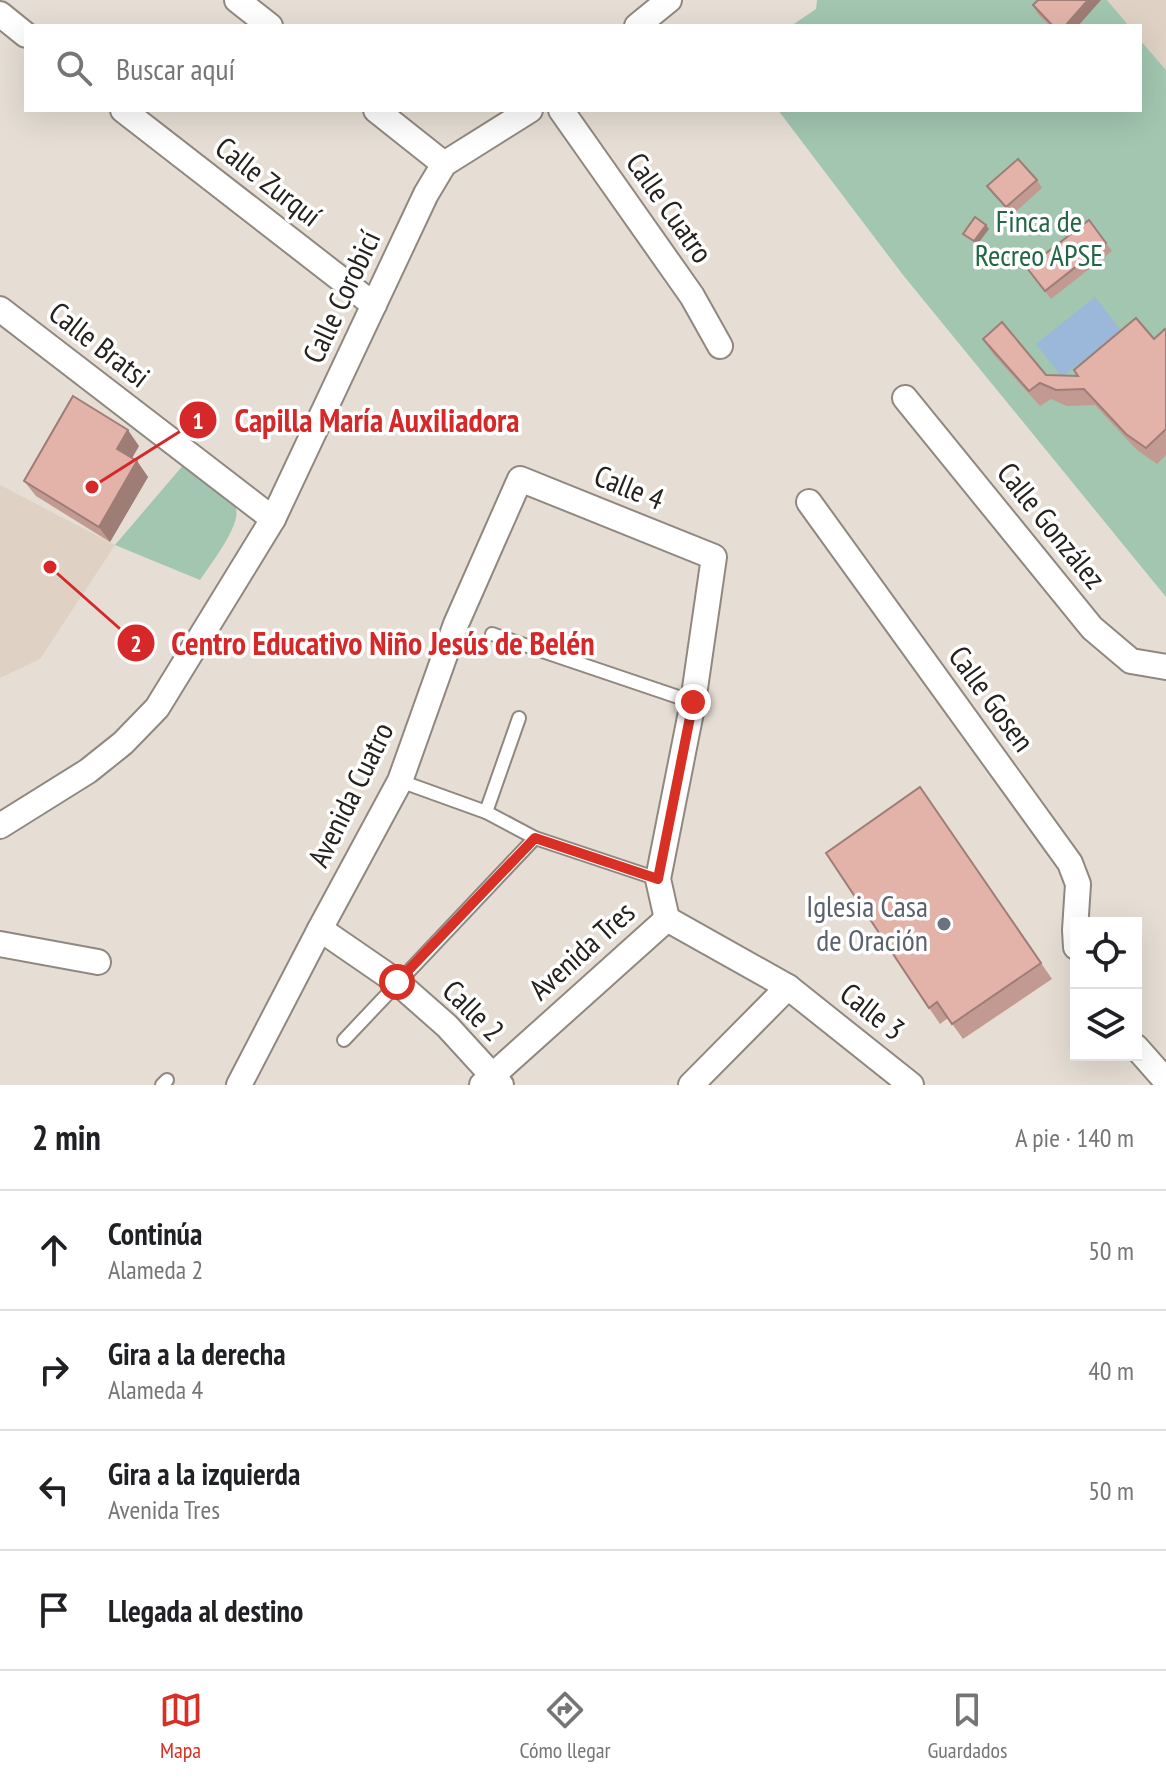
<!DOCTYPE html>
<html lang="es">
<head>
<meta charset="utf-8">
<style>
	body { margin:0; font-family:"PT Sans Narrow",sans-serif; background:#f2f2f2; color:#202124 }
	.controls { position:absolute; right:24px; bottom:24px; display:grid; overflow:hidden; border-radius:0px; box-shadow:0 8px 32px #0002 }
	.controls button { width:72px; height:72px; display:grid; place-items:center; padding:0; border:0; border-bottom:2px solid #e0e0e0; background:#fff; color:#202124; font:40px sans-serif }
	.stop { position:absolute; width:24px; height:24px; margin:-18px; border:6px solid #d93025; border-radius:50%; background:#fff }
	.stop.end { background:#d93025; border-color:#fff; box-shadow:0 2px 8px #0008 }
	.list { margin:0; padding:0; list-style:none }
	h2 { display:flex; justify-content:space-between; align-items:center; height:104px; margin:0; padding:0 32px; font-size:34px }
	h2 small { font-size:26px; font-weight:400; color:#757577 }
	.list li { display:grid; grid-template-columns:52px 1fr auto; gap:24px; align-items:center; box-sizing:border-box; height:120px; padding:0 32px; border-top:2px solid #e0e0e0 }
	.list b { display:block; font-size:30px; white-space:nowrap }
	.list p { margin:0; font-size:26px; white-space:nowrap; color:#757577 }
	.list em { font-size:26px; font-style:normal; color:#757577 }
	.icon { flex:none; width:44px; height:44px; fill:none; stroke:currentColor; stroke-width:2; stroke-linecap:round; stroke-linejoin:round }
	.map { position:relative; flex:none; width:1166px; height:1085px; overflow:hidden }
	.search { position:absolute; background:#fff; box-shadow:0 8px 32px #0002; left:24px; right:24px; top:24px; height:88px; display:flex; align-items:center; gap:20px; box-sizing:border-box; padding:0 28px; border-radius:0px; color:#757577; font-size:30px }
	.sheet { height:584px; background:#fff }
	nav { display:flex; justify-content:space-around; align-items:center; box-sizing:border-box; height:112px; border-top:2px solid #e0e0e0; background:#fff; font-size:22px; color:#757577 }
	nav a { display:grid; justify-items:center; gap:4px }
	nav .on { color:#d93025 }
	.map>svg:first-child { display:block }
</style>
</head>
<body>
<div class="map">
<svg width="1166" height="1085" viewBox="0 0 1166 1085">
	<rect width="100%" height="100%" fill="#e6ded4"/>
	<!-- built -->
	<g fill="#dfd1c3">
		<path d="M1107,0h59v70l-26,-30v-14h-11z"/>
		<path d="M0,485l115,60 -75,114 -40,19z"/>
	</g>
	<!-- green -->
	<g fill="#a2c6b0">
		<path d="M817,0h290l22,26h-338l25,-17z"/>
		<path d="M1140,40l26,30v527l-263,-322 -125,-165h362z"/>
		<path d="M185,463c13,10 48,32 51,46 5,16 -26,56 -36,71l-85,-35z"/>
	</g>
	<!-- water -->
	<path fill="#9bb7d9" d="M1095,297l26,34 -59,46 -26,-33z"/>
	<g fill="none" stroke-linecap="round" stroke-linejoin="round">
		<defs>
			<g id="lane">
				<path d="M492,634l201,68"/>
				<path d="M400,781l86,31 49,26 123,41"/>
				<path d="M486,812l33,-94"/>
				<path d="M344,1040l191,-202"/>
				<path d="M162,1085l5,-5"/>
			</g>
			<g id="street">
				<path d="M237,0l33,26"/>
				<path d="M0,14l26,21"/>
				<path d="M637,26l32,-26"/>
				<path d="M123,110l251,195"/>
				<path d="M376,110l68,54"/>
				<path d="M561,110l131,186 28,50"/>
				<path d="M0,309l273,210"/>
				<path d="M905,398l187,230 39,33 35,6"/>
				<path d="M809,502l261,361 8,21 -3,46 1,17"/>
				<path d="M0,826l88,-55 35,-28 34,-35 116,-189 153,-325 18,-30 86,-54"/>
				<path d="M667,919l121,68 123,98"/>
				<path d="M320,929l77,53 50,44 54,59"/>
				<path d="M0,944l98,18"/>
				<path d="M1136,1047l30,34"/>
				<path d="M239,1085l81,-156 80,-148 56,-157 64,-145 194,78 -21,145 -35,177 9,40"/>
				<path d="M482,1085l185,-166"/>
				<path d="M691,1085l97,-98"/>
			</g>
		</defs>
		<!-- lane casing -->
		<use href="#lane" stroke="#908880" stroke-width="16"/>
		<!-- street casing -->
		<use href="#street" stroke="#908880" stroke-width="28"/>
		<!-- lane -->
		<use href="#lane" stroke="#fff" stroke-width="12"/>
		<!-- street -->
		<use href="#street" stroke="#fff" stroke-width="24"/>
	</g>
	<!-- wall -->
	<g fill="#c39a92">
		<path d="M1033,5l45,21h-28l-12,-12z"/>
		<path d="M1037,180l5,8 -30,27 -25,-29z"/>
		<path d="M1089,220l23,31 -61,48 -24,-31z"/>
		<path d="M1166,330v125l-9,9 -20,-14 -42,-45 -28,1 -16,-7 -11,7 -46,-51 -11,-16 63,36 32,1 76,-37z"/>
		<path d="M139,446l-7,12 5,3 11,16 -38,65 -74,-46 -12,-15z"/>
		<path d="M920,787l132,192 -89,60 -15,-21 -8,6 -11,-16z"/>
	</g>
	<!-- shaded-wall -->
	<g fill="#9f7d77">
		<path d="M1088,0h13l-23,26h-13z"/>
		<path d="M986,225l3,4 -12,16 -3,-4z"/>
		<path d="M128,430l11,16 -11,19 -11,-16z"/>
		<path d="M137,461l11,16 -38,65 -11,-15z"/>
	</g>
	<!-- building -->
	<g fill="#e3b3aa" stroke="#9f7d77" stroke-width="2">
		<path d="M1038,0h50l-23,26h-12l-20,-21z"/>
		<path d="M1018,159l19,21 -31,27 -19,-21z"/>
		<path d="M975,217l11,8 -12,16 -11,-7z"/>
		<path d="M1089,220l17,23 -61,48 -18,-23z"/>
		<path d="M1136,318l18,21 11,-10 1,1v99l-20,19 -20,-14 -42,-45 -28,1 -16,-7 -11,8 -46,-52 19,-17 44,53 32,1 -4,-6z"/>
		<path d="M73,396l55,34 -11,19 20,12 -38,66 -75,-46z"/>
		<path d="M920,787l121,176 -89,61 -15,-22 -8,6 -103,-155z"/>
	</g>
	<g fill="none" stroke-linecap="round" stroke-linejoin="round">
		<!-- route -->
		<path stroke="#d93025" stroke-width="10" d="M397,982l138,-144 123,41 35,-177"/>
	</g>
	<!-- markers -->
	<circle fill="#6b7280" stroke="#fff" stroke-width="3" cx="944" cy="924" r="8"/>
	<g text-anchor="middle" stroke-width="7" stroke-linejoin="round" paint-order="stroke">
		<!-- street labels -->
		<g font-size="30" fill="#24211e" stroke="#fff">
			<text transform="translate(268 182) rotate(38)" y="10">Calle Zurquí</text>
			<text transform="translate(669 208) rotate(55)" y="10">Calle Cuatro</text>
			<text transform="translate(342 297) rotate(-65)" y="10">Calle Corobicí</text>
			<text transform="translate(99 345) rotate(38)" y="10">Calle Bratsi</text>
			<text transform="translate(629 488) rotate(22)" y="10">Calle 4</text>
			<text transform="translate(1051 526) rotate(51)" y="10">Calle González</text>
			<text transform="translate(991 699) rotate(54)" y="10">Calle Gosen</text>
			<text transform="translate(351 795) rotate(-64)" y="10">Avenida Cuatro</text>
			<text transform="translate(582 951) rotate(-42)" y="10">Avenida Tres</text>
			<text transform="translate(473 1011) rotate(45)" y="10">Calle 2</text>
			<text transform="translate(872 1012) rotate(38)" y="10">Calle 3</text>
		</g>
		<!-- park labels -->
		<g font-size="30" fill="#264" stroke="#fff">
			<text x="1039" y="232">Finca de<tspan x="1039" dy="34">Recreo APSE</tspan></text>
		</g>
		<!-- worship labels -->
		<g font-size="30" fill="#5b616d" stroke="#fff" text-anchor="end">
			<text x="928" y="917">Iglesia Casa<tspan x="928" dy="34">de Oración</tspan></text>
		</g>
	</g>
	<!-- callouts -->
	<path fill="none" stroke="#d62828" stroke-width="3" d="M92 487L198 420M50 567L136 643"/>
	<g fill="#d62828" stroke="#fff" stroke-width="3">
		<circle cx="92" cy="487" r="8"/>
		<circle cx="50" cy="567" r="8"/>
		<circle cx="198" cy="420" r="20"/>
		<circle cx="136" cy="643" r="20"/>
	</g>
	<g font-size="24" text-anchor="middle" font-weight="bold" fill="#fff">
		<text x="198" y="429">1</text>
		<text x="136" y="652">2</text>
	</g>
	<g font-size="32" text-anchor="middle" font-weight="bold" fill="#d62828" stroke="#fff" stroke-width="7" stroke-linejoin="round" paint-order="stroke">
		<text x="377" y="432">Capilla María Auxiliadora</text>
		<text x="383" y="655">Centro Educativo Niño Jesús de Belén</text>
	</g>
</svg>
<div class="controls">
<button><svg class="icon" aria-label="locate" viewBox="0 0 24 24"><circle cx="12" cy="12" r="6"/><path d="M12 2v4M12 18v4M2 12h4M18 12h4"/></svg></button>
<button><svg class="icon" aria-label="layers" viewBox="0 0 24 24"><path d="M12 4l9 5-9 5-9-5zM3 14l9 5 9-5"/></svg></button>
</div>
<div class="stop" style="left:397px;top:982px"></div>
<div class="stop end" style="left:693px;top:702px"></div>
<div class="search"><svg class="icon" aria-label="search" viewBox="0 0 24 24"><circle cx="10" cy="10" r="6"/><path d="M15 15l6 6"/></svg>Buscar aquí</div>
</div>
<section class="sheet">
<h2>2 min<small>A pie · 140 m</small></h2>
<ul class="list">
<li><svg class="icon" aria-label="ahead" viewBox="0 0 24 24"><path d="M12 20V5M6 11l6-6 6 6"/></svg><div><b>Continúa</b><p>Alameda 2</p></div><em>50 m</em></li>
<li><svg class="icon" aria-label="right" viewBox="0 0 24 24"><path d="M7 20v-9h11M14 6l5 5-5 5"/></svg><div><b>Gira a la derecha</b><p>Alameda 4</p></div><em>40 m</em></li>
<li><svg class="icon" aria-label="left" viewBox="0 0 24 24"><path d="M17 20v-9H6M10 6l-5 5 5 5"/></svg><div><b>Gira a la izquierda</b><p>Avenida Tres</p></div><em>50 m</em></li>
<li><svg class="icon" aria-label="arrive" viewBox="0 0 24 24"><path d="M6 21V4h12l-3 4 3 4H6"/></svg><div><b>Llegada al destino</b></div></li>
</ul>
</section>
<nav>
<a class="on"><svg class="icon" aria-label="map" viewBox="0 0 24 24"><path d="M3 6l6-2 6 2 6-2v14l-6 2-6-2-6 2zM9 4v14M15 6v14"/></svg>Mapa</a>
<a><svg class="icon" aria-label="directions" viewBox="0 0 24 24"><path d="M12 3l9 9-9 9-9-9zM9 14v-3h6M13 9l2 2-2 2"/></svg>Cómo llegar</a>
<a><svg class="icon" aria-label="saved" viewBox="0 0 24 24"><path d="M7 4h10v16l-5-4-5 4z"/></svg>Guardados</a>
</nav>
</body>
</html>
